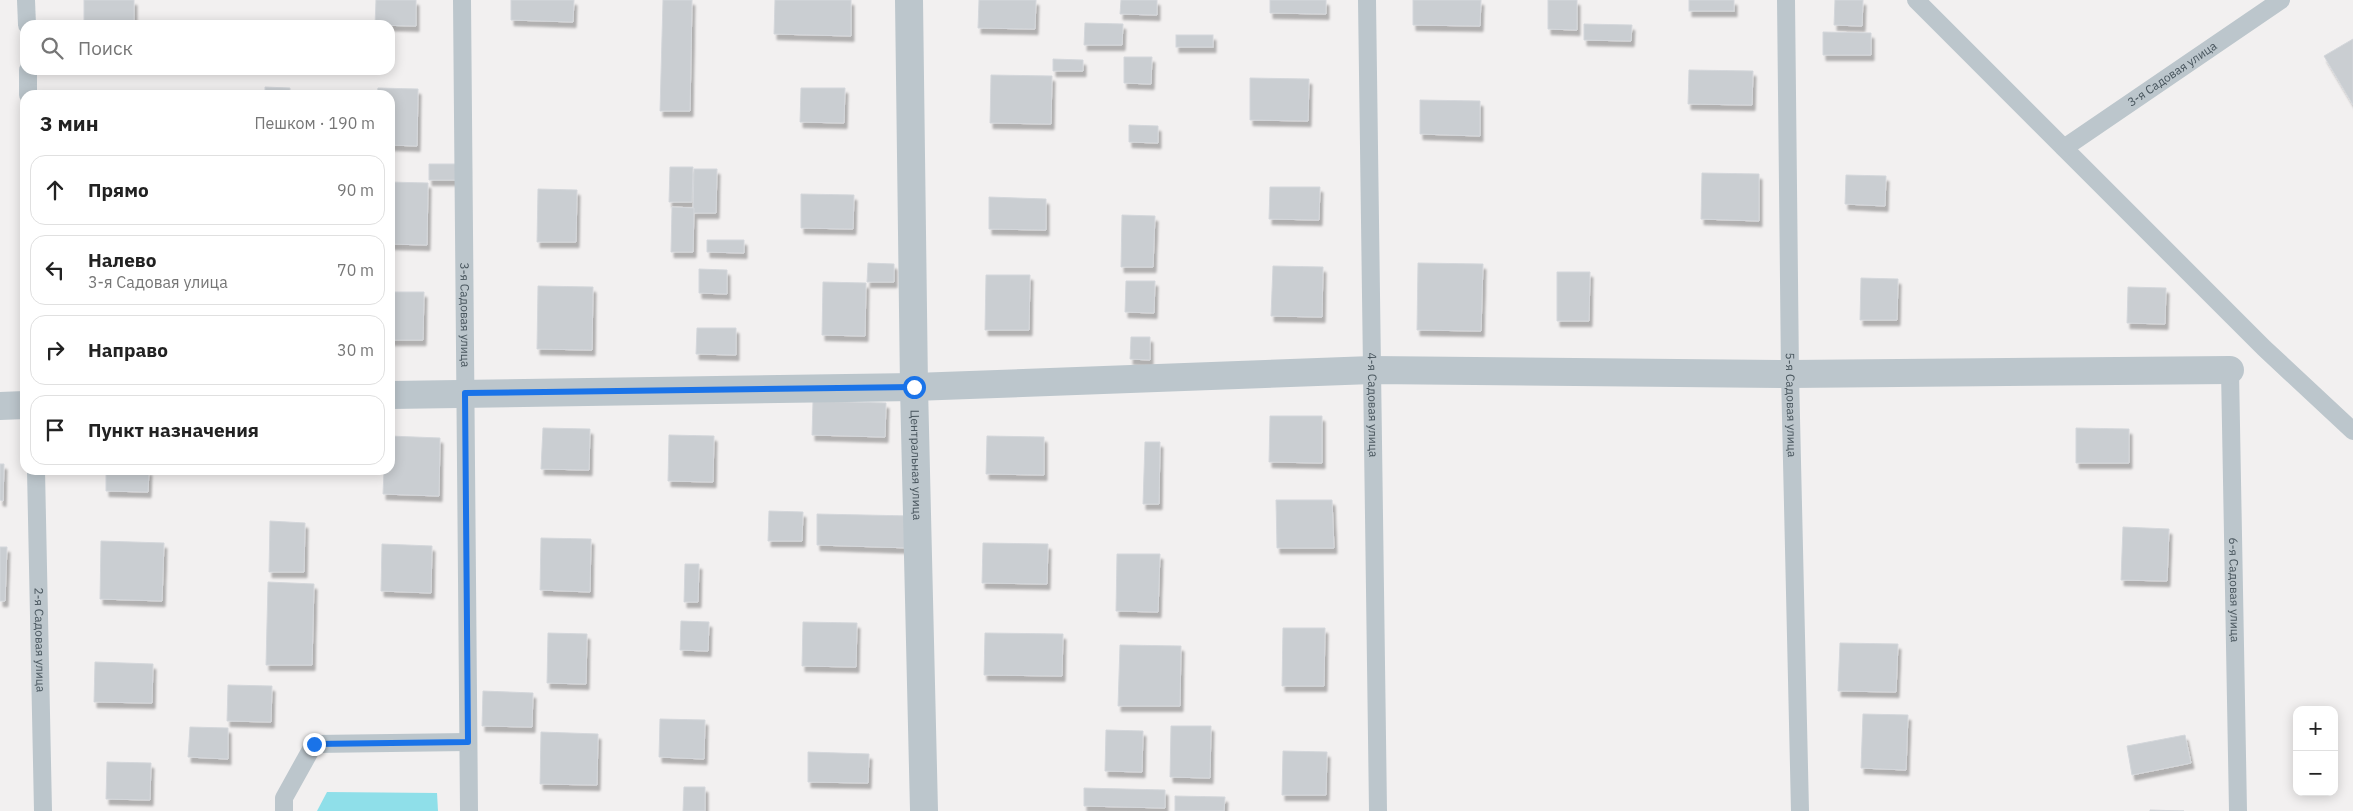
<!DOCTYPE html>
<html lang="ru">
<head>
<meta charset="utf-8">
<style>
	body { margin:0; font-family:"IBM Plex Sans",sans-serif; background:#f2f2f2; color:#222 }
	.controls { position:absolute; right:15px; bottom:15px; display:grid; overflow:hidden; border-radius:10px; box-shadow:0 2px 12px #0003 }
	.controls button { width:45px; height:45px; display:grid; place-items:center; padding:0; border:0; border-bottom:1px solid #e0e0e0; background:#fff; color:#222; font:25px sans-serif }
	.stop { position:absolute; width:15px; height:15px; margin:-11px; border:4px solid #1a73e8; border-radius:50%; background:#fff }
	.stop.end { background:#1a73e8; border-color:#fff; box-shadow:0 1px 5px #0008 }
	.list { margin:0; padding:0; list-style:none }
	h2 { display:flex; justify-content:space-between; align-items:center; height:65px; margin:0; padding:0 20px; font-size:21px }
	h2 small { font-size:16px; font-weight:400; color:#767676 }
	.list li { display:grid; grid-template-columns:32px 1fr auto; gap:15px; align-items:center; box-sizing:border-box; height:70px; margin:0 10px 10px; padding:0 10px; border:1px solid #e0e0e0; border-radius:15px }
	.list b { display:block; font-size:19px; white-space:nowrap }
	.list p { margin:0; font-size:16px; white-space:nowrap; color:#767676 }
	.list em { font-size:16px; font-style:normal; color:#767676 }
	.icon { flex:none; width:28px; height:28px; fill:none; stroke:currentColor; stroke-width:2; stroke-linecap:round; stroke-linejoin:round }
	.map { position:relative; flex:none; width:2353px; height:811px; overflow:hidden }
	.search { position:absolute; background:#fff; box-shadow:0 2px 12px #0003; left:20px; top:20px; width:375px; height:55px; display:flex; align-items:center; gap:12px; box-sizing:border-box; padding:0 18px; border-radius:15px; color:#767676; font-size:19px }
	.panel { position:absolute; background:#fff; box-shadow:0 2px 12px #0003; left:20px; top:90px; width:375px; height:385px; border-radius:15px }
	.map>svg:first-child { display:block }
</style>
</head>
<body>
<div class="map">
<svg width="2353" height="811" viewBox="0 0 2353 811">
	<defs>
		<filter id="shadow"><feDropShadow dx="3" dy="5.5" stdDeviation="1" flood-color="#0004"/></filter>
	</defs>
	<rect width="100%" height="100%" fill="#f2f0f0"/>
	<!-- water -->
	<path fill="#8fdfe9" d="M327,792l110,1 1,18h-121z"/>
	<!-- building -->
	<g fill="#caced2" stroke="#d4d7db" filter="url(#shadow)">
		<rect x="84" y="0" width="50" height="25"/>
		<path d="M376,0h40v26l-41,-1z"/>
		<path d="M511,0h63l-1,22 -62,-2z"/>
		<path d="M663,0h29l-2,111h-30z"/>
		<path d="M775,0h76v36l-77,-2z"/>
		<path d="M979,0h57l-1,29 -57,-1z"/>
		<path d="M1121,0h36v15l-37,-1z"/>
		<path d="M1270,0h56v14l-56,-1z"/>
		<path d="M1413,0h68l-1,26 -67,-1z"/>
		<path d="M1548,0h29v30l-29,-1z"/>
		<rect x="1689" y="0" width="45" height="11"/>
		<path d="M1835,0h28l-1,26 -28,-1z"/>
		<path d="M1085,23l38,1 -1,21h-38z"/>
		<path d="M1584,24l48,1 -1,16 -47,-1z"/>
		<path d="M1823,32l48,1v22h-48z"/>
		<rect x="1176" y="35" width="37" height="12"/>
		<path d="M2353,39v66l-29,-49z"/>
		<path d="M1124,57h28l-1,27 -27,-1z"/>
		<path d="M1053,59l30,1v11h-30z"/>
		<path d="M1689,70l64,1 -1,34 -64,-1z"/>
		<path d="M991,75l61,1 -1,48 -61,-1z"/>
		<path d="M1250,78l59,1 -1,42 -58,-1z"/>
		<path d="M265,87l25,1v7h-25z"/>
		<path d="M378,88l40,1 -1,57 -27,-1v-50h-13z"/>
		<path d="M801,88h44l-1,35 -44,-1z"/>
		<path d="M86,94l48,1h-48z"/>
		<path d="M1420,100l60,1v35l-60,-2z"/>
		<path d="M1129,125l29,1v17l-29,-1z"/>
		<path d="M429,164h38l-1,16h-37z"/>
		<path d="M670,167h23l-1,35h-23z"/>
		<path d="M694,169h23l-1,44h-23z"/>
		<path d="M1702,173l57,1v47l-58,-2z"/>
		<path d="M1846,175l40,1 -1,30 -40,-2z"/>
		<path d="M390,182l38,1 -1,62 -37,-1z"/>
		<path d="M1270,187h50l-1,33 -50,-1z"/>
		<path d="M538,189l39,1 -1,52h-39z"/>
		<path d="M801,194l53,1 -1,34 -52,-1z"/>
		<path d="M989,197l57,2v31l-57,-1z"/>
		<path d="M672,207l22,1 -1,44h-22z"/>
		<path d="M1122,215l33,1 -2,51h-32z"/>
		<path d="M707,240h37v13l-37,-1z"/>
		<path d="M868,263l26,1v18h-27z"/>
		<path d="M1418,263l65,1 -2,67 -64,-1z"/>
		<path d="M1273,266l50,1 -1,50 -51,-1z"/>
		<path d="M699,269l28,1v24l-28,-1z"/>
		<path d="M1557,272h33l-1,49h-32z"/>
		<path d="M986,275h44l-1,55h-44z"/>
		<path d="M1861,278l37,1 -1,41h-37z"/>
		<path d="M1126,281h29l-1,32 -29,-1z"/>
		<path d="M823,282l43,1 -1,53 -43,-1z"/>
		<path d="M538,286l55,1 -1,63 -55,-1z"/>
		<path d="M2128,287l38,1 -1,36 -38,-1z"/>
		<path d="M390,292h34l-1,48h-33z"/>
		<path d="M697,328h39v27l-40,-1z"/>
		<path d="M1131,337h19v23l-20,-1z"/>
		<path d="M813,401l73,2 -1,34 -73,-2z"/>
		<path d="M1270,416h52v47l-53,-1z"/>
		<path d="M543,428l47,1 -1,41 -48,-1z"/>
		<path d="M2076,428l53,1v34h-53z"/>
		<path d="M669,435l45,1 -1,46 -45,-1z"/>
		<path d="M390,436l50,2 -1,58 -56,-2 1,-24h6z"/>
		<path d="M987,436l57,1v38l-58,-1z"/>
		<path d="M1145,442h15l-1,62h-16z"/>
		<path d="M0,464h4l-1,37 -3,-1z"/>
		<path d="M106,470h43l-1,22 -42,-1z"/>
		<path d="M1276,500h56l2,48h-57z"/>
		<path d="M769,511l34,1 -1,29h-34z"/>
		<path d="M817,514l95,2 -1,32 -94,-3z"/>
		<path d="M270,521l35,2 -1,49h-35z"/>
		<path d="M2123,527l46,2 -2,52 -46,-1z"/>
		<path d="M541,538l50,1 -1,53 -50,-2z"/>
		<path d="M101,541l63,2 -2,58 -62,-2z"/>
		<path d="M983,543l65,1 -1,40 -65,-1z"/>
		<path d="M382,544l50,2 -1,47 -50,-2z"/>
		<path d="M0,547h7l-2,54h-5z"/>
		<path d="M1117,554h43l-2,58 -42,-1z"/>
		<path d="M685,564h14l-1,38h-14z"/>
		<path d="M268,582l46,2 -2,81h-46z"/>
		<path d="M681,621l28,1 -1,29 -28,-1z"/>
		<path d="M803,622l54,1 -1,44 -54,-1z"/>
		<path d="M1283,628h42l-1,58h-42z"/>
		<path d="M548,633l39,1 -1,50 -39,-1z"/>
		<path d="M985,633l78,1 -1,42 -78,-1z"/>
		<path d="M1840,643l58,1 -2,48 -58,-1z"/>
		<path d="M1120,645l61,1 -1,60h-62z"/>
		<path d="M95,662l58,2 -1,39 -58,-1z"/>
		<path d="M228,685l44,1 -1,36 -44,-1z"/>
		<path d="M483,691l50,2 -1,34 -50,-1z"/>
		<path d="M1863,714l45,1 -2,55 -45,-2z"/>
		<path d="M660,719l45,1 -1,39 -45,-2z"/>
		<path d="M1171,726h40l-1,52 -40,-1z"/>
		<path d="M190,727l38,1v31l-40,-2z"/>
		<path d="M1106,730l37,1 -1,41 -37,-1z"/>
		<path d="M541,732l57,2 -1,51 -57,-1z"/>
		<path d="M2185,735l6,28 -59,12 -5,-29z"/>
		<path d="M1283,751l44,1 -1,43h-44z"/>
		<path d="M808,752l61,2 -1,29 -60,-1z"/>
		<path d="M107,762l44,1 -1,37 -44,-1z"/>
		<path d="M684,787h21v24h-22z"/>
		<path d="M1084,788l81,2v18l-81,-2z"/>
		<path d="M1175,796l50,1 -1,14h-49z"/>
		<path d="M2150,810l34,1h-34z"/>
	</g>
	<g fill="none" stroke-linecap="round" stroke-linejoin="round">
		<!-- lane -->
		<g stroke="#bcc6cc" stroke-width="18">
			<path d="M26,0l1,25"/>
			<path id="s1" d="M462,0l7,811"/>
			<path id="s2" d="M1367,0l11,811"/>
			<path id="s3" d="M1786,0l4,374 10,437"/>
			<path d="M1916,0l348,348 89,83"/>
			<path d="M28,70v25"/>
			<path id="s4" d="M2064,148l217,-148"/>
			<path id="s5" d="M2230,370l8,441"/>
			<path id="s6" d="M36,470l7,341"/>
			<path d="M284,811v-13l30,-54 154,-2"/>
		</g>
		<!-- street -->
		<g stroke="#bcc6cc" stroke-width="28">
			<path id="s7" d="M909,0l5,387 10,424"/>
			<path d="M390,395l524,-8 458,-17 418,4 440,-4"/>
			<path d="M0,406l25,-1"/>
		</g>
	</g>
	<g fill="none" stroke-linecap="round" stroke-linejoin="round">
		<!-- route -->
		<path stroke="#1a73e8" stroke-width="6" d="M314,744l154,-2 -3,-349 449,-6"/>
	</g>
	<g text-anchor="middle" stroke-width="4" stroke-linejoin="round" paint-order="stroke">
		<!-- street labels -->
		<g font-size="12" fill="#48555d" stroke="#fff">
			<text dy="4" stroke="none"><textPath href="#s4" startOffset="131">3-я Садовая улица</textPath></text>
			<text dy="4" stroke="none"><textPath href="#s1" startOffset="315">3-я Садовая улица</textPath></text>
			<text dy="4" stroke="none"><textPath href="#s2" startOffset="405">4-я Садовая улица</textPath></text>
			<text dy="4" stroke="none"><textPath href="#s3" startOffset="405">5-я Садовая улица</textPath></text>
			<text dy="4" stroke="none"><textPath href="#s7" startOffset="465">Центральная улица</textPath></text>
			<text dy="4" stroke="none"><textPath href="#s5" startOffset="220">6-я Садовая улица</textPath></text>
			<text dy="4" stroke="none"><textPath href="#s6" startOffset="170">2-я Садовая улица</textPath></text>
		</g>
	</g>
</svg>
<div class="controls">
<button>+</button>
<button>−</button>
</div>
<div class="stop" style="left:914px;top:387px"></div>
<div class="stop end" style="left:314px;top:744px"></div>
<div class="search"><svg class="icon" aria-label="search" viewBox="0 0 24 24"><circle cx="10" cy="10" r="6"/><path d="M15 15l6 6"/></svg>Поиск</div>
<section class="panel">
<h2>3 мин<small>Пешком · 190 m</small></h2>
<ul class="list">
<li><svg class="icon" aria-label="ahead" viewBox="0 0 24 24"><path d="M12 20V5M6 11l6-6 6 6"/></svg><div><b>Прямо</b></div><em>90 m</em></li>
<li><svg class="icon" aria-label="left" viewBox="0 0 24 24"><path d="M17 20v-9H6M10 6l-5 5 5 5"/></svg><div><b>Налево</b><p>3-я Садовая улица</p></div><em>70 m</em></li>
<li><svg class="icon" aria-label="right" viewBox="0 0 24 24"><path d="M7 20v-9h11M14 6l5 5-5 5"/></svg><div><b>Направо</b></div><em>30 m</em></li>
<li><svg class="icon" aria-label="arrive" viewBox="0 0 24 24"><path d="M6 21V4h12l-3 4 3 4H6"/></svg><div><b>Пункт назначения</b></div></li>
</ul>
</section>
</div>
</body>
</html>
